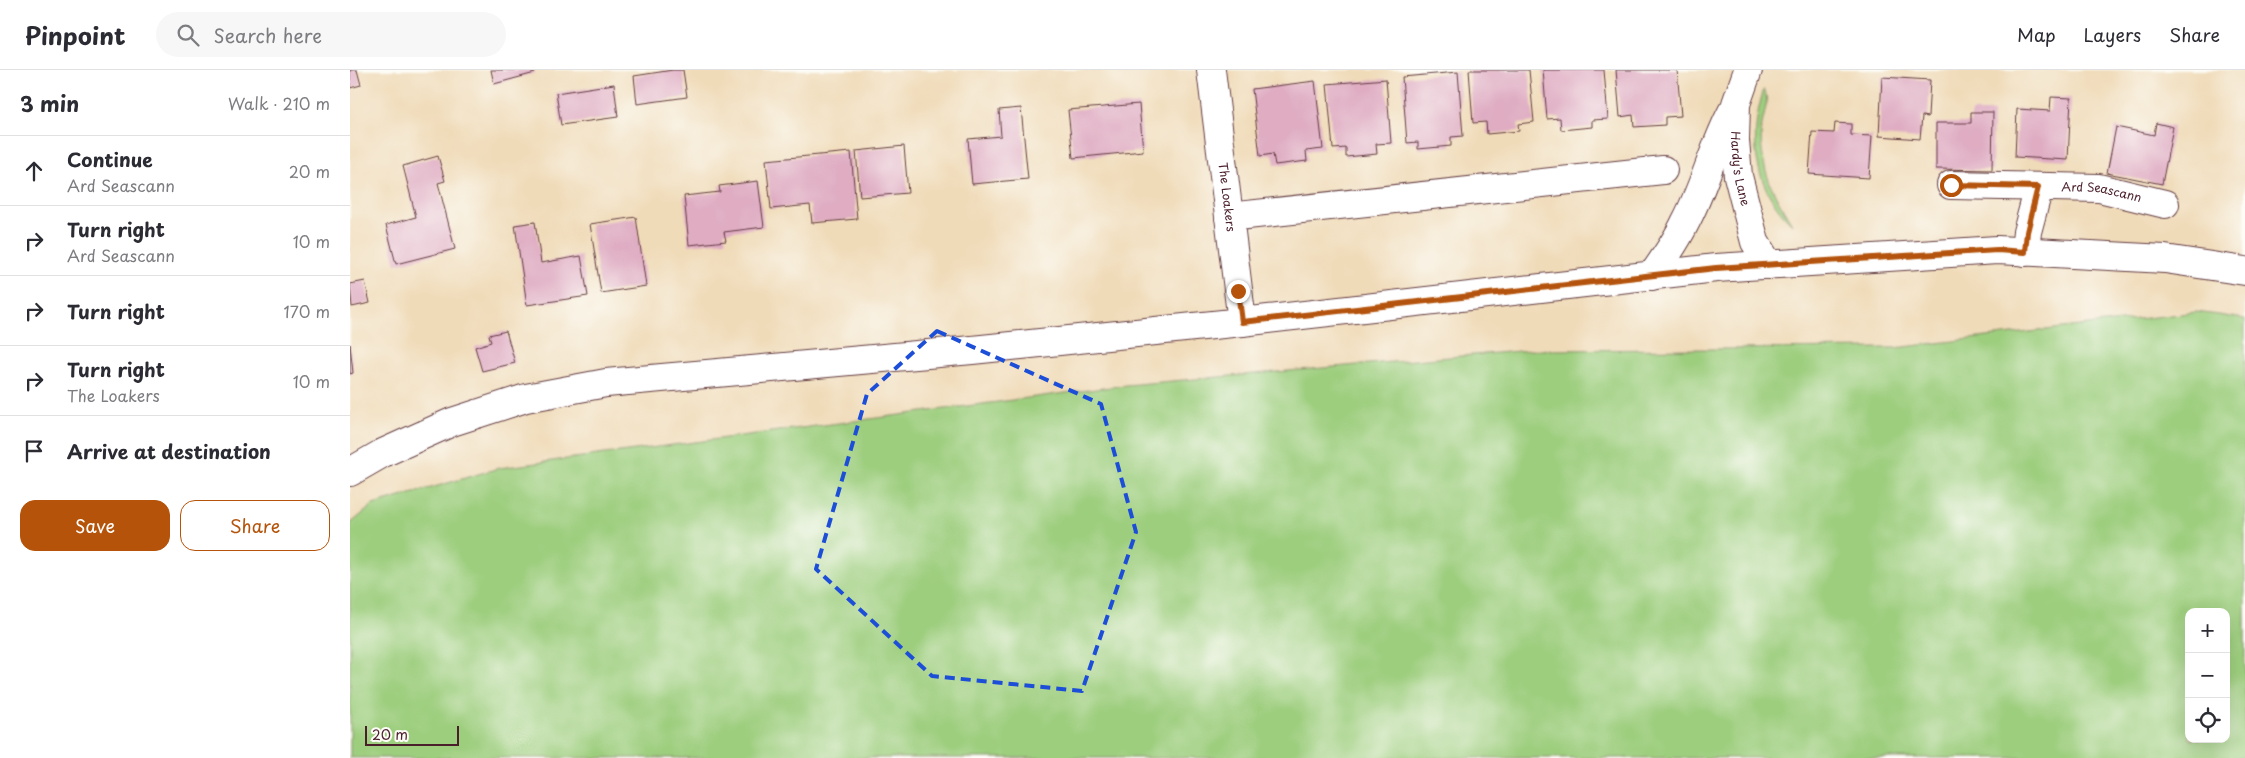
<!DOCTYPE html>
<html lang="en">
<head>
<meta charset="utf-8">
<style>
	body { margin:0; font-family:"Playpen Sans",sans-serif; background:#f7f7f7; color:#2b2b33 }
	.controls { position:absolute; right:15px; bottom:15px; display:grid; overflow:hidden; border-radius:10px; box-shadow:0 5px 20px #0002 }
	.controls button { width:45px; height:45px; display:grid; place-items:center; padding:0; border:0; border-bottom:1px solid #e1e1e2; background:#fff; color:#2b2b33; font:25px sans-serif }
	.scale { position:absolute; left:15px; bottom:12px; width:94px; box-sizing:border-box; padding-left:5px; border:2px solid #4a1f2b; border-top:0; font-size:14px; line-height:18px; white-space:nowrap; color:#4a1f2b; -webkit-text-stroke:4px #fdfcf7; paint-order:stroke }
	.stop { position:absolute; width:15px; height:15px; margin:-11px; border:4px solid #b45309; border-radius:50%; background:#fff }
	.stop.end { background:#b45309; border-color:#fff; box-shadow:0 1px 5px #0008 }
	.list { margin:0; padding:0; list-style:none }
	h2 { display:flex; justify-content:space-between; align-items:center; height:65px; margin:0; padding:0 20px; font-size:21px }
	h2 small { font-size:16px; font-weight:400; color:#7c7c81 }
	.list li { display:grid; grid-template-columns:32px 1fr auto; gap:15px; align-items:center; box-sizing:border-box; height:70px; padding:0 20px; border-top:1px solid #e1e1e2 }
	.list b { display:block; font-size:19px; white-space:nowrap }
	.list p { margin:0; font-size:16px; white-space:nowrap; color:#7c7c81 }
	.list em { font-size:16px; font-style:normal; color:#7c7c81 }
	.actions { display:flex; gap:10px; padding:15px 20px }
	.actions a { flex:1; padding:11px 0; border:1px solid #b45309; border-radius:15px; text-align:center; font-size:18px; color:#b45309 }
	.actions .main { background:#b45309; color:#fff }
	.icon { flex:none; width:28px; height:28px; fill:none; stroke:currentColor; stroke-width:2; stroke-linecap:round; stroke-linejoin:round }
	.map { position:relative; flex:none; width:1895px; height:688px; overflow:hidden }
	header { display:flex; align-items:center; gap:30px; box-sizing:border-box; height:70px; padding:0 25px; background:#fff; border-bottom:1px solid #e1e1e2 }
	header strong { font-size:24px }
	nav { display:flex; gap:28px; margin-inline-start:auto; font-size:18px }
	.search { width:350px; height:45px; background:#f7f7f7; display:flex; align-items:center; gap:12px; box-sizing:border-box; padding:0 18px; border-radius:28px; color:#7c7c81; font-size:19px }
	main { display:flex }
	aside { flex:1; background:#fff }
	.map>svg:first-child { display:block }
</style>
</head>
<body>
<header>
<strong>Pinpoint</strong>
<div class="search"><svg class="icon" aria-label="search" viewBox="0 0 24 24"><circle cx="10" cy="10" r="6"/><path d="M15 15l6 6"/></svg>Search here</div>
<nav><a>Map</a><a>Layers</a><a>Share</a></nav>
</header>
<main>
<aside>
<h2>3 min<small>Walk · 210 m</small></h2>
<ul class="list">
<li><svg class="icon" aria-label="ahead" viewBox="0 0 24 24"><path d="M12 20V5M6 11l6-6 6 6"/></svg><div><b>Continue</b><p>Ard Seascann</p></div><em>20 m</em></li>
<li><svg class="icon" aria-label="right" viewBox="0 0 24 24"><path d="M7 20v-9h11M14 6l5 5-5 5"/></svg><div><b>Turn right</b><p>Ard Seascann</p></div><em>10 m</em></li>
<li><svg class="icon" aria-label="right" viewBox="0 0 24 24"><path d="M7 20v-9h11M14 6l5 5-5 5"/></svg><div><b>Turn right</b></div><em>170 m</em></li>
<li><svg class="icon" aria-label="right" viewBox="0 0 24 24"><path d="M7 20v-9h11M14 6l5 5-5 5"/></svg><div><b>Turn right</b><p>The Loakers</p></div><em>10 m</em></li>
<li><svg class="icon" aria-label="arrive" viewBox="0 0 24 24"><path d="M6 21V4h12l-3 4 3 4H6"/></svg><div><b>Arrive at destination</b></div></li>
</ul>
<div class="actions"><a class="main">Save</a><a>Share</a></div>
</aside>
<div class="map">
<svg width="1895" height="688" viewBox="0 0 1895 688">
	<rect width="100%" height="100%" fill="#fdfcf7"/>
	<filter id="ink" filterUnits="userSpaceOnUse"><feTurbulence type="fractalNoise" baseFrequency=".02" numOctaves="2"/><feDisplacementMap in="SourceGraphic" scale="10" xChannelSelector="R" yChannelSelector="G"/><feConvolveMatrix kernelMatrix="1 2 1 2 8 2 1 2 1" color-interpolation-filters="sRGB"/></filter>
	<filter id="wash" filterUnits="userSpaceOnUse"><feTurbulence type="fractalNoise" baseFrequency=".0096" numOctaves="4" result="noise"/><feDisplacementMap in="SourceGraphic" scale="20" xChannelSelector="R" yChannelSelector="G"/><feGaussianBlur stdDeviation="1.12" result="paint"/><feColorMatrix in="noise" values="0 0 0 0 0 0 0 0 0 0 0 0 0 0 0 0 0 1.4 0 .05"/><feComposite in="paint" operator="in"/></filter>
	<g filter="url(#wash)">
		<rect width="100%" height="100%" fill="#f0dbb9"/>
		<!-- green -->
		<g fill="#9dce7e" stroke="#747654" fill-rule="evenodd">
			<path d="M1414,19c7,14 -3,29 -3,45 1,40 11,56 31,90 -39,-37 -44,-86 -28,-135z"/>
			<path d="M1847,242l48,7v439h-1895v-234l23,-19 126,-37 627,-83 405,-35 364,-2zM1839,542h37v127h-37z"/>
		</g>
		<g id="blocks">
			<!-- building -->
			<g fill="#dfacc2">
				<path d="M0,0h7l4,15 -11,3z"/>
				<path d="M141,0h43l1,3 -41,11z"/>
				<path d="M323,0h10l4,27 -50,7 -3,-28z"/>
				<path d="M1119,0h60l5,52 -16,2 1,7 -32,3 -1,-12 -13,1z"/>
				<path d="M1193,0h61l4,49 -16,1v7l-31,3 -1,-12 -13,1z"/>
				<path d="M1266,0h61l4,46 -16,1v8l-31,2 -1,-12 -13,2z"/>
				<path d="M1108,2l5,64 -12,1v9l-33,3v-7l-11,1 -5,-66z"/>
				<path d="M1532,7l48,3 -2,37 -6,-1 -2,23 -41,-3z"/>
				<path d="M1036,9l5,64 -15,1 1,10 -31,3v-9l-13,1 -6,-65z"/>
				<path d="M965,11l8,68 -17,2 1,10 -32,4 -2,-11 -13,2 -8,-67z"/>
				<path d="M264,14l4,33 -57,8 -5,-32z"/>
				<path d="M1701,27l20,1 -3,62 -53,-3 2,-48 33,2z"/>
				<path d="M789,34l4,47 -70,7 -5,-48z"/>
				<path d="M671,38l7,71 -56,5 -4,-45 33,-3 -2,-26z"/>
				<path d="M1621,42h22l-1,58 -56,-1v-46h35z"/>
				<path d="M1485,53l16,1v11l21,1 -3,42 -60,-4 3,-42 22,1z"/>
				<path d="M1806,53l17,4 -11,57 -55,-11 9,-46 38,8z"/>
				<path d="M554,76l4,47 -48,4 -4,-46z"/>
				<path d="M501,82l6,67 -45,4 -2,-18 -39,4 -5,-49z"/>
				<path d="M88,86l7,25 -7,2 17,66 -59,15 -10,-39 30,-8 -13,-51z"/>
				<path d="M408,111l6,46 -40,5 2,9 -37,4 -5,-49 36,-4 -1,-6z"/>
				<path d="M286,147l10,69 -45,7 -11,-69z"/>
				<path d="M185,152l6,41 40,-7 7,40 -61,9 -12,-80z"/>
				<path d="M15,211l5,22 -18,4 -2,-23z"/>
				<path d="M156,261l9,32 -33,8 -7,-24 16,-5 -2,-7z"/>
				<path d="M0,274l3,29 -3,1z"/>
			</g>
		</g>
	</g>
	<g filter="url(#ink)">
		<use href="#blocks" fill-opacity="0" stroke="#633b40" stroke-width="1"/>
		<g fill="none" stroke-linecap="round" stroke-linejoin="round">
			<defs>
				<g id="minor">
					<path id="s1" d="M861,0l31,252"/>
					<path id="s2" d="M1398,0l-12,34 -1,36 3,36 17,66 14,23"/>
					<path id="s3" d="M1601,115l148,3 66,16"/>
					<path d="M879,147l434,-47"/>
					<path d="M1675,182l2,-20 12,-45"/>
					<path d="M1302,206c12,-17 24,-34 33,-53 19,-35 28,-75 47,-111"/>
				</g>
				<path id="major" d="M0,402l33,-19 69,-31 74,-24 80,-15 366,-33 270,-28 474,-54 281,-18 168,9 80,12"/>
			</defs>
			<!-- minor casing -->
			<use href="#minor" stroke="#633b40" stroke-width="30"/>
			<!-- major casing -->
			<use href="#major" stroke="#633b40" stroke-width="30"/>
			<!-- minor -->
			<use href="#minor" stroke="#fff" stroke-width="28"/>
			<!-- major -->
			<use href="#major" stroke="#fff" stroke-width="28"/>
		</g>
	</g>
	<g fill="none" stroke-linecap="round" stroke-linejoin="round" filter="url(#ink)">
		<!-- route -->
		<path stroke="#b45309" stroke-width="6" d="M888,221l4,31 474,-54 281,-18 28,2 2,-20 11,-45 -87,-2"/>
	</g>
	<!-- marked area -->
	<path fill="none" stroke="#1d4ed8" stroke-width="4" stroke-dasharray="10 6" stroke-linejoin="round" d="M587,261l164,73 35,128 -54,159 -150,-15 -116,-107 51,-175z"/>
	<g text-anchor="middle" stroke-width="4.5" stroke-linejoin="round" paint-order="stroke">
		<!-- street labels -->
		<g font-size="12" fill="#4a1f2b" stroke="#fdfcf7">
			<text dy="4" stroke="none"><textPath href="#s2" startOffset="101">Hardy's Lane</textPath></text>
			<text dy="4" stroke="none"><textPath href="#s3" startOffset="151">Ard Seascann</textPath></text>
			<text dy="4" stroke="none"><textPath href="#s1" startOffset="128">The Loakers</textPath></text>
		</g>
	</g>
</svg>
<div class="controls">
<button>+</button>
<button>−</button>
<button><svg class="icon" aria-label="locate" viewBox="0 0 24 24"><circle cx="12" cy="12" r="6"/><path d="M12 2v4M12 18v4M2 12h4M18 12h4"/></svg></button>
</div>
<div class="scale">20 m</div>
<div class="stop" style="left:1601px;top:115px"></div>
<div class="stop end" style="left:888px;top:221px"></div>
</div>
</main>
</body>
</html>
